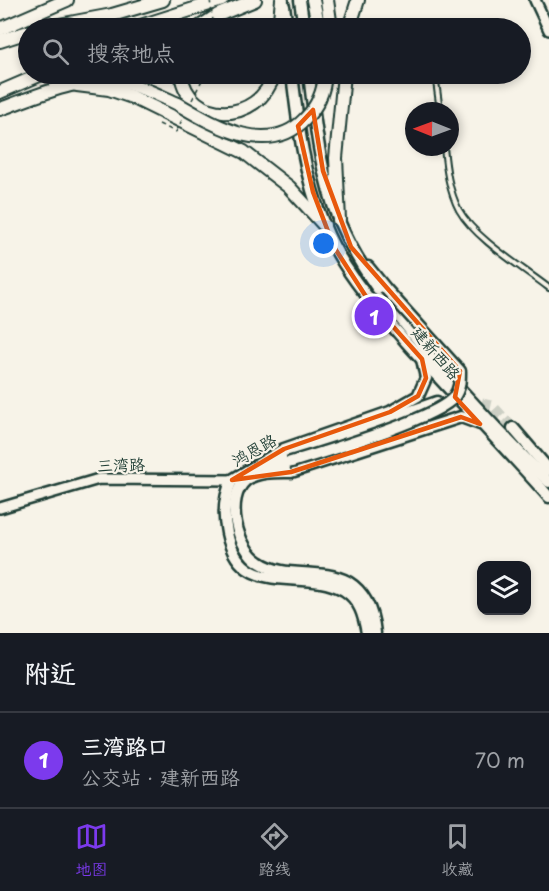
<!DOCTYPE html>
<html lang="zh">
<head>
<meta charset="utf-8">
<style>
	body { margin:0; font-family:"Playpen Sans","LXGW WenKai TC",sans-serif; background:#242831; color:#f1f3f6 }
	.controls { position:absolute; right:18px; bottom:18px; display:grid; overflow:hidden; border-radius:12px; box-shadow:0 3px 9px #0003 }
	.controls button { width:54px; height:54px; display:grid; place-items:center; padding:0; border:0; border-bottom:2px solid #363941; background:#171b24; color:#f1f3f6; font:30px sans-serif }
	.compass { position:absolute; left:405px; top:102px; width:54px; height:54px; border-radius:50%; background:#171b24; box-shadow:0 3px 9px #0003; rotate:271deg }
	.you { position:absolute; left:324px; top:244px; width:21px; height:21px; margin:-15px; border:4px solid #fff; border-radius:50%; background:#1a73e8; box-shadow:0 0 0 9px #1a73e833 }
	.badge { display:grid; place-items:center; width:39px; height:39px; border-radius:50%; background:#7c3aed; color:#fff; font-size:20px; font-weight:700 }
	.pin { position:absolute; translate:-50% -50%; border:3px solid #fff; box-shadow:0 2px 6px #0006 }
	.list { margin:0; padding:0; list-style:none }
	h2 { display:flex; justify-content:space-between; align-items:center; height:78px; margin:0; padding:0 24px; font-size:26px }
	h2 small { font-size:20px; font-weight:400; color:#9ea1a6 }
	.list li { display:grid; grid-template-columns:39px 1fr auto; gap:18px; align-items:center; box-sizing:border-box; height:96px; padding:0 24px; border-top:2px solid #363941 }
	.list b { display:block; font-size:22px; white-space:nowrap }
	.list p { margin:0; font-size:20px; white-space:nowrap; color:#9ea1a6 }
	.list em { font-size:20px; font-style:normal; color:#9ea1a6 }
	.icon { flex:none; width:33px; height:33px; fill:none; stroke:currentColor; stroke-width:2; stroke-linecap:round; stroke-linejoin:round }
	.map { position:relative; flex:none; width:549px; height:633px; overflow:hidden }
	.search { position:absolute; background:#171b24; box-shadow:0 3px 9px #0003; left:18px; right:18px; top:18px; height:66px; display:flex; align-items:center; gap:15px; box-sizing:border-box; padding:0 21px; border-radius:33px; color:#9ea1a6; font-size:22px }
	.sheet { height:174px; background:#171b24 }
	nav { display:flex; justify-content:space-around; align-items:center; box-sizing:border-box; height:84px; border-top:2px solid #363941; background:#171b24; font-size:16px; color:#9ea1a6 }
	nav a { display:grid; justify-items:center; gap:3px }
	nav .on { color:#7c3aed }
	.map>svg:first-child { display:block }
</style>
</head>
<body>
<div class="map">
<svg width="549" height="633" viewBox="0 0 549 633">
	<rect width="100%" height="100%" fill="#f7f3e8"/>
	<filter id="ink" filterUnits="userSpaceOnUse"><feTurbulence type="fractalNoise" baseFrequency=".0167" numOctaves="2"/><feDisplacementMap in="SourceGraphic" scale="12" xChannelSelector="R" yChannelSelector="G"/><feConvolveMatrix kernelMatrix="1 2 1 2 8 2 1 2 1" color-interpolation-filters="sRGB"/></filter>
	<g filter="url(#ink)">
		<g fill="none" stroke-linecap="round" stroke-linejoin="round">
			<!-- primary-tunnel -->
			<path stroke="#cccfc4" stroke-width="10" stroke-dasharray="10 5" stroke-linecap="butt" d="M467,400l26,6 20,22"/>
			<defs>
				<g id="service">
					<path d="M435,74l5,37"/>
					<path d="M444,147c2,21 5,44 15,63 16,29 63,57 90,78"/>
				</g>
				<g id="tertiary">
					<path d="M535,0l14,30"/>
					<path d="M0,508l99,-29 137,1"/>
				</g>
				<g id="secondary">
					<path d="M367,633c-3,-17 -7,-33 -23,-43 -41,-24 -103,11 -117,-57 -4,-18 -3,-36 5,-53l52,-31 106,-37 28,-16 8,-18 -4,-19"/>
					<path d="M375,633c-2,-20 -9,-40 -27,-51 -28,-15 -63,-2 -89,-20 -22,-14 -35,-63 -13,-82 12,-9 31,-8 45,-8l170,-55 19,7"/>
				</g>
				<g id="primary">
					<path d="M300,0l4,28"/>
					<path d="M284,6l3,22"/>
					<path d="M292,74c6,51 12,102 32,151 18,46 51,81 83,118 47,52 96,102 142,154"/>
					<path d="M309,74c6,49 11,100 30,147 20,47 50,85 83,124 40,48 83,93 127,137"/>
					<path d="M368,267l17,21"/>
					<path d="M513,428l36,42"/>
					<path d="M262,464l175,-62"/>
					<path d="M264,473l24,-10"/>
				</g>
				<g id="trunk">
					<path d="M313,0l6,28"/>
					<path d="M327,0l4,28"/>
					<path d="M43,28l69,-13 51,-15"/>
					<path d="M134,28l88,-28"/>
					<path d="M198,28l20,-13 37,-15"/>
					<path d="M279,28l3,-28"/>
					<path d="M349,28l9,-28"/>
					<path d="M0,29l67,-29"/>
					<path d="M0,41l28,-9"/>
					<path d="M181,74c7,51 78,51 93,0"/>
					<path d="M77,85l32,4 23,8 112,55 45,35 35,38"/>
					<path d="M0,92l42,-18"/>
					<path d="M0,109c37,-13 81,-34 122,-27 19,4 38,14 56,22"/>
					<path d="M339,220l-3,-62 8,-84"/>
				</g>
			</defs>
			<!-- service casing -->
			<use href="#service" stroke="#1f3d34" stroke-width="8"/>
			<!-- tertiary casing -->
			<use href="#tertiary" stroke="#1f3d34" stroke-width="14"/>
			<!-- secondary casing -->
			<use href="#secondary" stroke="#1f3d34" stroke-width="15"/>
			<!-- primary casing -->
			<use href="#primary" stroke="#1f3d34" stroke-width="15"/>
			<!-- trunk casing -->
			<use href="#trunk" stroke="#1f3d34" stroke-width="16"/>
			<!-- path -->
			<path stroke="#1f3d34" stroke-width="1.5" stroke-dasharray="4.5 4.5" stroke-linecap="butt" d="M159,124l17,8"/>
			<!-- service -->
			<use href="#service" stroke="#f7f3e8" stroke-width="4"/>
			<!-- tertiary -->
			<use href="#tertiary" stroke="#f7f3e8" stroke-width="9"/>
			<!-- secondary -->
			<use href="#secondary" stroke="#f7f3e8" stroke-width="10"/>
			<!-- primary -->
			<use href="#primary" stroke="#f7f3e8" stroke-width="10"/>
			<!-- trunk -->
			<use href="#trunk" stroke="#f7f3e8" stroke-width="12"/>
			<defs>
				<path id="primary-bridge" d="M288,463c32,-10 149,-44 166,-66 6,-8 6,-16 6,-26l-75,-83"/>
				<path id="trunk-bridge" d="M178,104c36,21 90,54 127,15 13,-13 19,-27 20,-45"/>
			</defs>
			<!-- primary-bridge casing -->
			<use href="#primary-bridge" stroke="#1f3d34" stroke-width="15" stroke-linecap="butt"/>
			<!-- trunk-bridge casing -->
			<use href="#trunk-bridge" stroke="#1f3d34" stroke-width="16" stroke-linecap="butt"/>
			<!-- path-bridge -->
			<g stroke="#1f3d34" stroke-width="1.5" stroke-dasharray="4.5 4.5" stroke-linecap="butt">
				<path d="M210,0l4,28"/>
				<path d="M192,100l13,-26"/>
				<path d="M176,132l6,-12"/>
			</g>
			<!-- primary-bridge -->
			<use href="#primary-bridge" stroke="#f7f3e8" stroke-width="10"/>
			<!-- trunk-bridge -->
			<use href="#trunk-bridge" stroke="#f7f3e8" stroke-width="12"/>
		</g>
	</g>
	<!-- marked area -->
	<path fill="none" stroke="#e8590c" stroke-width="4.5" stroke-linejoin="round" d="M313,110l10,61 28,76 109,124 -5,26 25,27 -19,-7 -170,55 -59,8 52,-31 106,-37 28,-16 8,-18 -4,-19 -57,-64 -31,-48 -21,-55 -15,-66z"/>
	<g text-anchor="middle" stroke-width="4.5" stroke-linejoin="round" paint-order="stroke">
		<!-- street labels -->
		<g font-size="16" fill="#1f3d34" stroke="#f7f3e8">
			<text transform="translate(436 353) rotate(49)" y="6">建新西路</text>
			<text transform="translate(254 450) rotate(-29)" y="6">鸿恩路</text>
			<text transform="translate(121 465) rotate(-2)" y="6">三湾路</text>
		</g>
	</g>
</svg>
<div class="controls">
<button><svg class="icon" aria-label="layers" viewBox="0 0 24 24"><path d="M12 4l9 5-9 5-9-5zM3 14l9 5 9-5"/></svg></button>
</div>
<svg class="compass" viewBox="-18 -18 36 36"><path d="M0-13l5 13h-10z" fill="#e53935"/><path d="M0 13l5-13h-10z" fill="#9ea1a6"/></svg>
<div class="you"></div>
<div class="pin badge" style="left:374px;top:316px">1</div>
<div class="search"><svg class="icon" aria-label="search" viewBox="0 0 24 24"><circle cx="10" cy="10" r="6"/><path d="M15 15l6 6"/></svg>搜索地点</div>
</div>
<section class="sheet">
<h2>附近<small></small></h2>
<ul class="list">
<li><span class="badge">1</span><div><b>三湾路口</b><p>公交站 · 建新西路</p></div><em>70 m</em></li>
</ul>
</section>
<nav>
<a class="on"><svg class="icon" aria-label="map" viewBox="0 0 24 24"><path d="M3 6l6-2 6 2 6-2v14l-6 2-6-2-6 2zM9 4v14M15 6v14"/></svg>地图</a>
<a><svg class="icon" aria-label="directions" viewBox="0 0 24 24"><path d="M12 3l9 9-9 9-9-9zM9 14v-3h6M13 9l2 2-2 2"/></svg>路线</a>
<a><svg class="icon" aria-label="saved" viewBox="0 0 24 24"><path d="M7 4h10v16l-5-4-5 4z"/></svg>收藏</a>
</nav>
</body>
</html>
